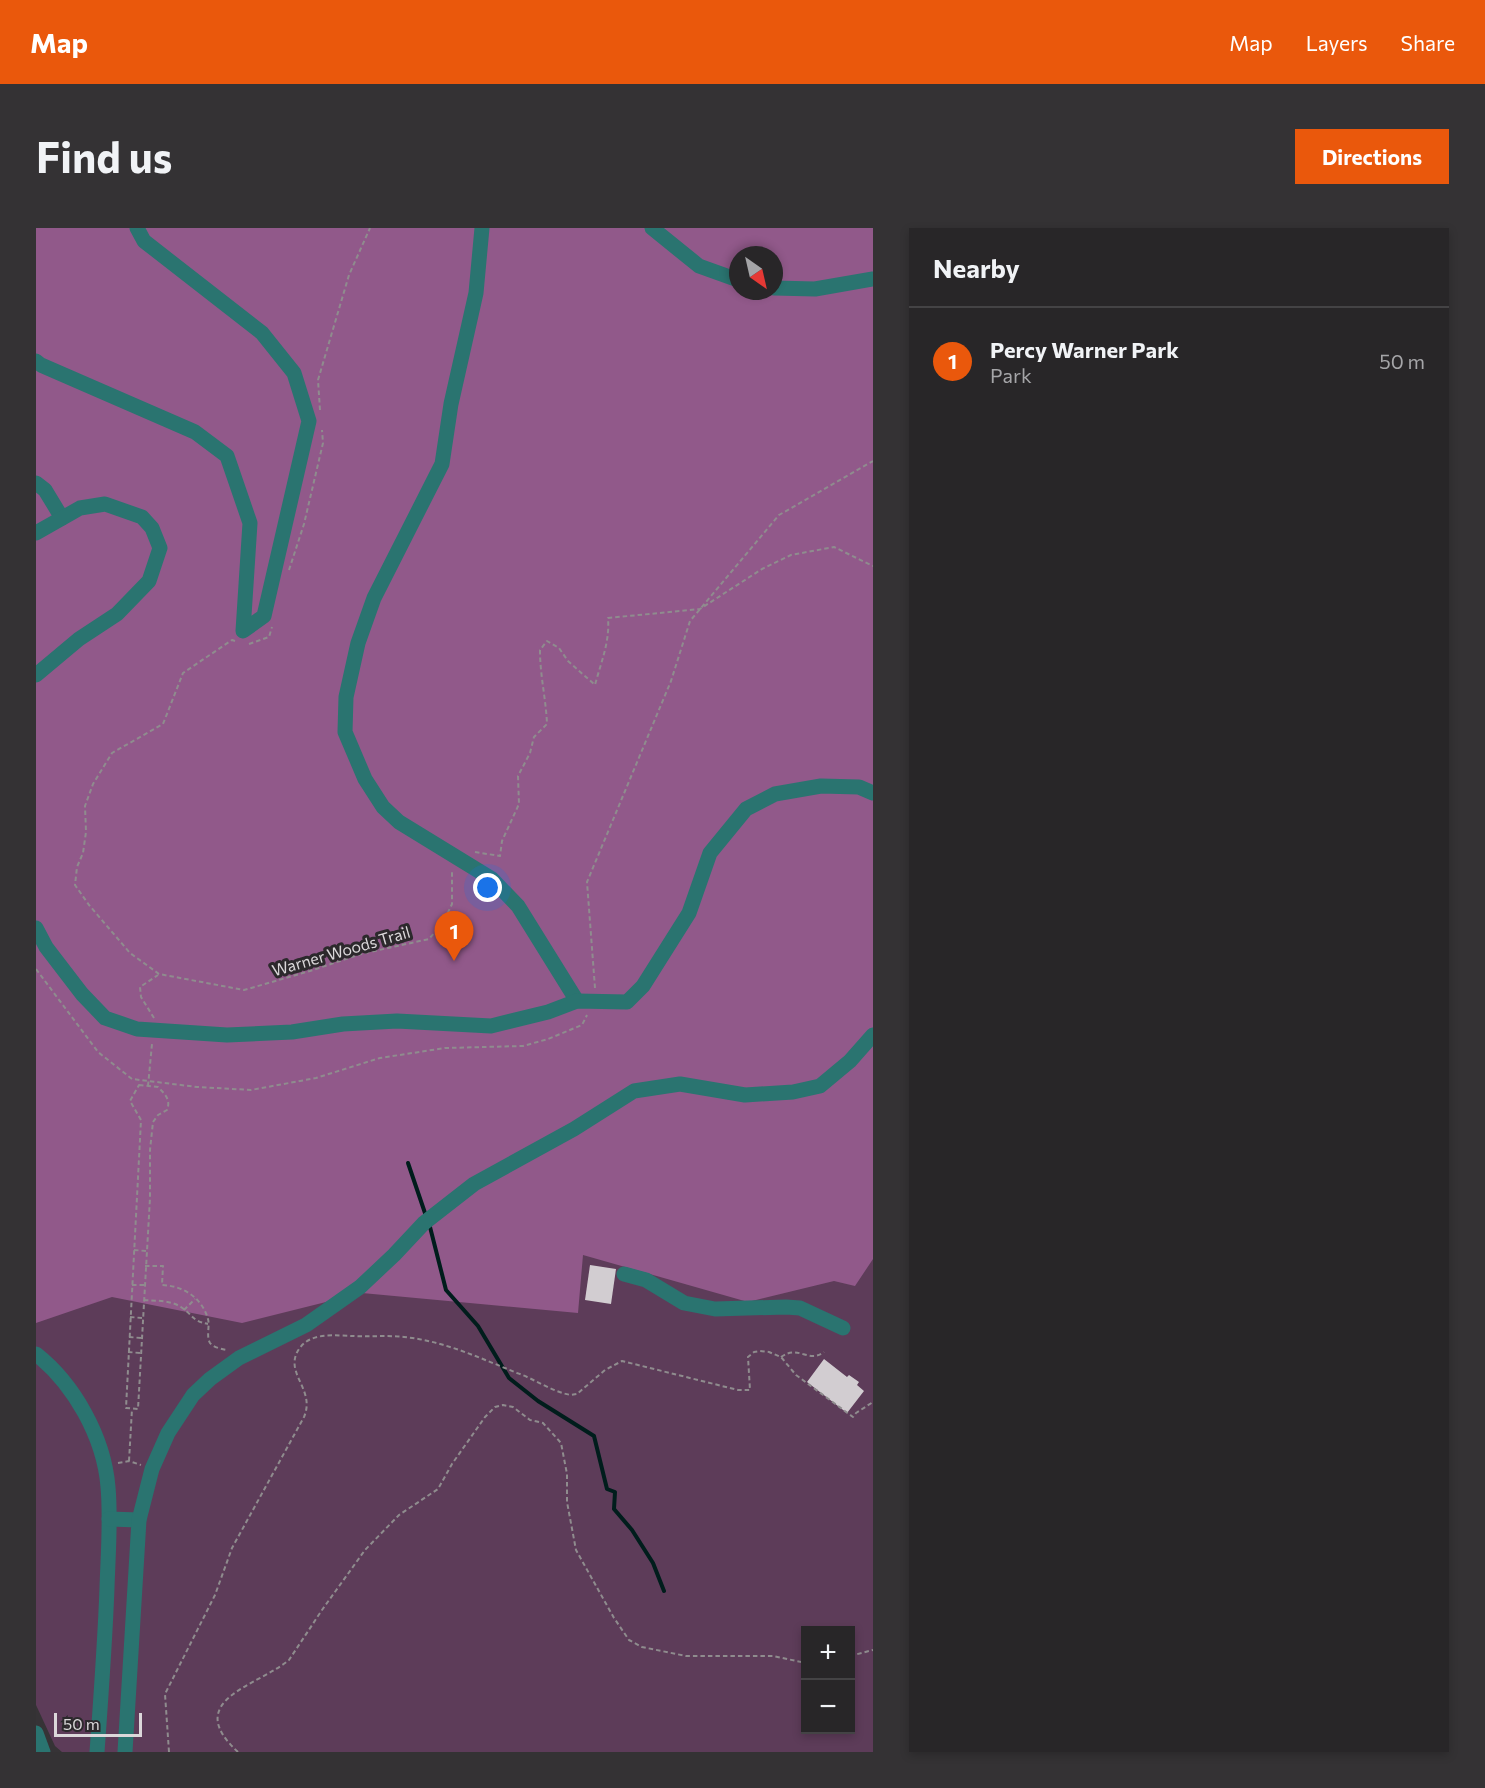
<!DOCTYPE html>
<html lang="en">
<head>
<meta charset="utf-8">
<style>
	body { margin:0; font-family:Commissioner,sans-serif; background:#343234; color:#f1f3f6 }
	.controls { position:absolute; right:18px; bottom:18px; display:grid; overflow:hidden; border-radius:0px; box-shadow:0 3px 9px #0003 }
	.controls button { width:54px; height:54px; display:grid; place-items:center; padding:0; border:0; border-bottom:2px solid #444345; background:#282628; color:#f1f3f6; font:30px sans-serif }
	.compass { position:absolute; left:693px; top:18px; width:54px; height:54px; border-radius:50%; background:#282628; box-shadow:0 3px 9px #0003; rotate:146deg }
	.scale { position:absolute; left:18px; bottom:15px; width:88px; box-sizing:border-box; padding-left:6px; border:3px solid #dbd8da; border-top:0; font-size:16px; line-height:21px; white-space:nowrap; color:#dbd8da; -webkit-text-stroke:4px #2c292c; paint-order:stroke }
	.you { position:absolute; left:452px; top:660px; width:21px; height:21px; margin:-15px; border:4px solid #fff; border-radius:50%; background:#1a73e8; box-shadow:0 0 0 9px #1a73e833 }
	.badge { display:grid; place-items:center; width:39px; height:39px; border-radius:50%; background:#ea580c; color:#fff; font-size:20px; font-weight:700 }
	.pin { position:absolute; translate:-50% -50px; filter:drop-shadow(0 2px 3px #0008) }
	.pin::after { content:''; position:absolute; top:32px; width:21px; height:18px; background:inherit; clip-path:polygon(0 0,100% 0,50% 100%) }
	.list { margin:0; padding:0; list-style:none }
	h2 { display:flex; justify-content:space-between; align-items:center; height:78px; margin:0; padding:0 24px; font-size:26px }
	h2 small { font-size:20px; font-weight:400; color:#a5a5a8 }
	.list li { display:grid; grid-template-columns:39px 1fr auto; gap:18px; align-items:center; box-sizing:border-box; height:108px; padding:0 24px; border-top:2px solid #444345 }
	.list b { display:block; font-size:22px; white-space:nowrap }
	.list p { margin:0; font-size:20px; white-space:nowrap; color:#a5a5a8 }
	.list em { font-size:20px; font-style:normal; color:#a5a5a8 }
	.map { position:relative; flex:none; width:837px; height:1524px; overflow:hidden; border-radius:0px }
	header { display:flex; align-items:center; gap:36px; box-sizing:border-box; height:84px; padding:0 30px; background:#ea580c; color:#fff }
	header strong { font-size:28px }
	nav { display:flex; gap:33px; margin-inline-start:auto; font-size:21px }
	.intro { display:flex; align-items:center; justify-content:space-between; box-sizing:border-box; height:144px; padding:0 36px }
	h1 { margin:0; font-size:42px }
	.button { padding:15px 27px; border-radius:0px; background:#ea580c; color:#fff; font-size:21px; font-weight:700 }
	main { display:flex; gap:36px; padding:0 36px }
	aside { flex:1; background:#282628; border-radius:0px; box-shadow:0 3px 9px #0003 }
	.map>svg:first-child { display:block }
</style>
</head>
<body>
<header>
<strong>Map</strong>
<nav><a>Map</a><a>Layers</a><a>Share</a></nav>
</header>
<div class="intro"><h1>Find us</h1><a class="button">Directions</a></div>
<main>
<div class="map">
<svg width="837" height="1524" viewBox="0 0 837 1524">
	<rect width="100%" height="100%" fill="#363336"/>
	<!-- green -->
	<path fill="#5d3c59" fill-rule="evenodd" d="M0,0h837v1524h-811l-7,-6 -19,-41zM702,27h36v36h-36zM770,1402h44v100h-44z"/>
	<!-- forest -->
	<path fill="#91598a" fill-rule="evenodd" d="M0,0h837v1031l-18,27 -21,-5 -86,21 -165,-47 -5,58 -216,-20 -120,30 -130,-26 -76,26zM702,27h36v36h-36z"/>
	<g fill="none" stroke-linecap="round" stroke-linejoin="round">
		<!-- stream -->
		<g stroke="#001d1c" stroke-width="4">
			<path d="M372,935l18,53"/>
			<path d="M393,995l17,67 32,36 31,52 29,23 56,35 13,53 8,3 -1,17 18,21 21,33 11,28"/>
		</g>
	</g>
	<!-- building -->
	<g fill="#d2cdd1">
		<path d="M554,1037l26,4 -5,35 -26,-4z"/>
		<path d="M788,1131l23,18 2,-2 10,7 -2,3 7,6 -17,22 -40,-31z"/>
	</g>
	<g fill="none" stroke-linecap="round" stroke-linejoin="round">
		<!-- path -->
		<g stroke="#8f8c8e" stroke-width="2" stroke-dasharray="4.5 3" stroke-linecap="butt">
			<path d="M284,182l-2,-30 31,-105 21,-47"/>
			<path d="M253,342l15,-46 19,-81 -1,-13"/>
			<path d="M199,413l-3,-1 -49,33 -20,51 -51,29 -19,31 -8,22 1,26 -3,21 -6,14 -2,18 14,20 41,48 29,21 85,16 66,-19 51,-17 68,-15 14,-16 9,-19v-33"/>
			<path d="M213,416l20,-7 3,-10"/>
			<path d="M439,624l25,4 2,-15 17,-37 -1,-28 12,-23 4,-16 13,-13c-1,-25 -7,-48 -7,-74l7,-9 12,7 9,13 27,24c6,-23 15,-43 13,-67l92,-9 62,-40 29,-14 43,-8 39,19"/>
			<path d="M0,741l62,83 34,27 65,8 54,3 65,-12 64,-20 65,-10 78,-2 25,-7 34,-14 5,-10"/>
			<path d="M559,760l-8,-106 84,-201 19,-60 89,-106 94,-54"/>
			<path d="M118,790l-13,-21 -1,-10 18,-12"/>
			<path d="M103,857l19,2c7,7 13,13 9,23l-9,5 -5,7 -3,28v48l-12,211 -12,-1 15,-288 -11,-19z"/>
			<path d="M112,858l4,-42"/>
			<path d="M98,1022l12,1"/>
			<path d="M109,1038h18l-1,19c22,1 40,13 46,34 2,7 -2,17 2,24 3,4 11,6 17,7"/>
			<path d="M96,1057h12"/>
			<path d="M108,1072c12,1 26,0 37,7 12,8 11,14 27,17"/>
			<path d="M148,1082l11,-11"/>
			<path d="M94,1089l12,1"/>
			<path d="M93,1109l12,1"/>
			<path d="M92,1124l12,1"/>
			<path d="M745,1129c18,-13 27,7 43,-5"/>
			<path d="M93,1233l3,-52"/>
			<path d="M82,1235l11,-2 12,4"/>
			<path d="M814,1428l23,-6"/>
			<path d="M133,1524l-4,-58 50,-99 17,-47 72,-131c12,-28 -21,-44 -5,-68 12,-18 38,-13 55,-13 17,1 34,-1 50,1 40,4 76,21 113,36 18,6 35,19 54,22l6,-1 28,-24 17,-9 116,29h12l-2,-33 6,-5 6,-1 9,1 12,5 15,18 57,42 3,-4 17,-11"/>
			<path d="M202,1524c-57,-52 20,-66 51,-92l33,-50 43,-60 34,-35 39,-26 14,-25 33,-47 10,-10 8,-2 10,2 17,13 13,3 18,20 6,31v28l9,48 38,68 15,22 13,7 44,9h87l33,7"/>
		</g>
		<!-- minor -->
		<g stroke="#2a7470" stroke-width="15">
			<path d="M446,0l-6,65 -25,111 -9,60 -68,134 -16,45 -12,54 -1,35 20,47 18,28 16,15 93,57 26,27 59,95"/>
			<path d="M616,0l47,38 39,14"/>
			<path d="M738,60l41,1 58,-10"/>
			<path d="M0,133l5,4 154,67 32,24 23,67 -7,108 21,-15 45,-195 -15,-48 -32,-40 -118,-92 -7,-13"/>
			<path d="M0,255l9,7 17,28"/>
			<path d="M0,305l44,-25 25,-4 37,13 10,11 8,20 -11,33 -32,33 -38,25 -43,36"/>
			<path d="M0,700l10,19 36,47 23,24 32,11 90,6 65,-3 51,-8 54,-3 94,5 57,-14 29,-11 50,1 16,-16 46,-73 21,-60 36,-44 29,-15 46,-8 38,1 14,6"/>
			<path d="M588,1046l22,6 38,23 31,6 71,-2 14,1 43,20"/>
			<path d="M0,1126c38,30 68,83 72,133 3,33 0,67 -1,101 -2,54 -6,109 -10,164"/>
			<path d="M73,1291l30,1"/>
			<path d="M0,1505l7,19"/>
			<path d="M89,1524l14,-232 13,-51 16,-36 25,-38 17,-16 29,-21 67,-33 54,-38 34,-32 30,-32 50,-39 100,-55 60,-38 46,-7 65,11 48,-3 27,-6 30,-25 23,-26"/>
		</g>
	</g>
	<g text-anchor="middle" stroke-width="6" stroke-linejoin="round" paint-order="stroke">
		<!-- street labels -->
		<g font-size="16" fill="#dbd8da" stroke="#2c292c">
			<text transform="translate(305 723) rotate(-16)" y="6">Warner Woods Trail</text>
		</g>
	</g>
</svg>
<div class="controls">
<button>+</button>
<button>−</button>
</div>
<svg class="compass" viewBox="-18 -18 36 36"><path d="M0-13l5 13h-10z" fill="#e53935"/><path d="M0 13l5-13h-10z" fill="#a5a5a8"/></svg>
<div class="scale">50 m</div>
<div class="you"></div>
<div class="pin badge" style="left:418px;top:733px">1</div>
</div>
<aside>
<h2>Nearby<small></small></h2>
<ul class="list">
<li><span class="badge">1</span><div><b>Percy Warner Park</b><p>Park</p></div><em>50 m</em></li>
</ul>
</aside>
</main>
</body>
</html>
